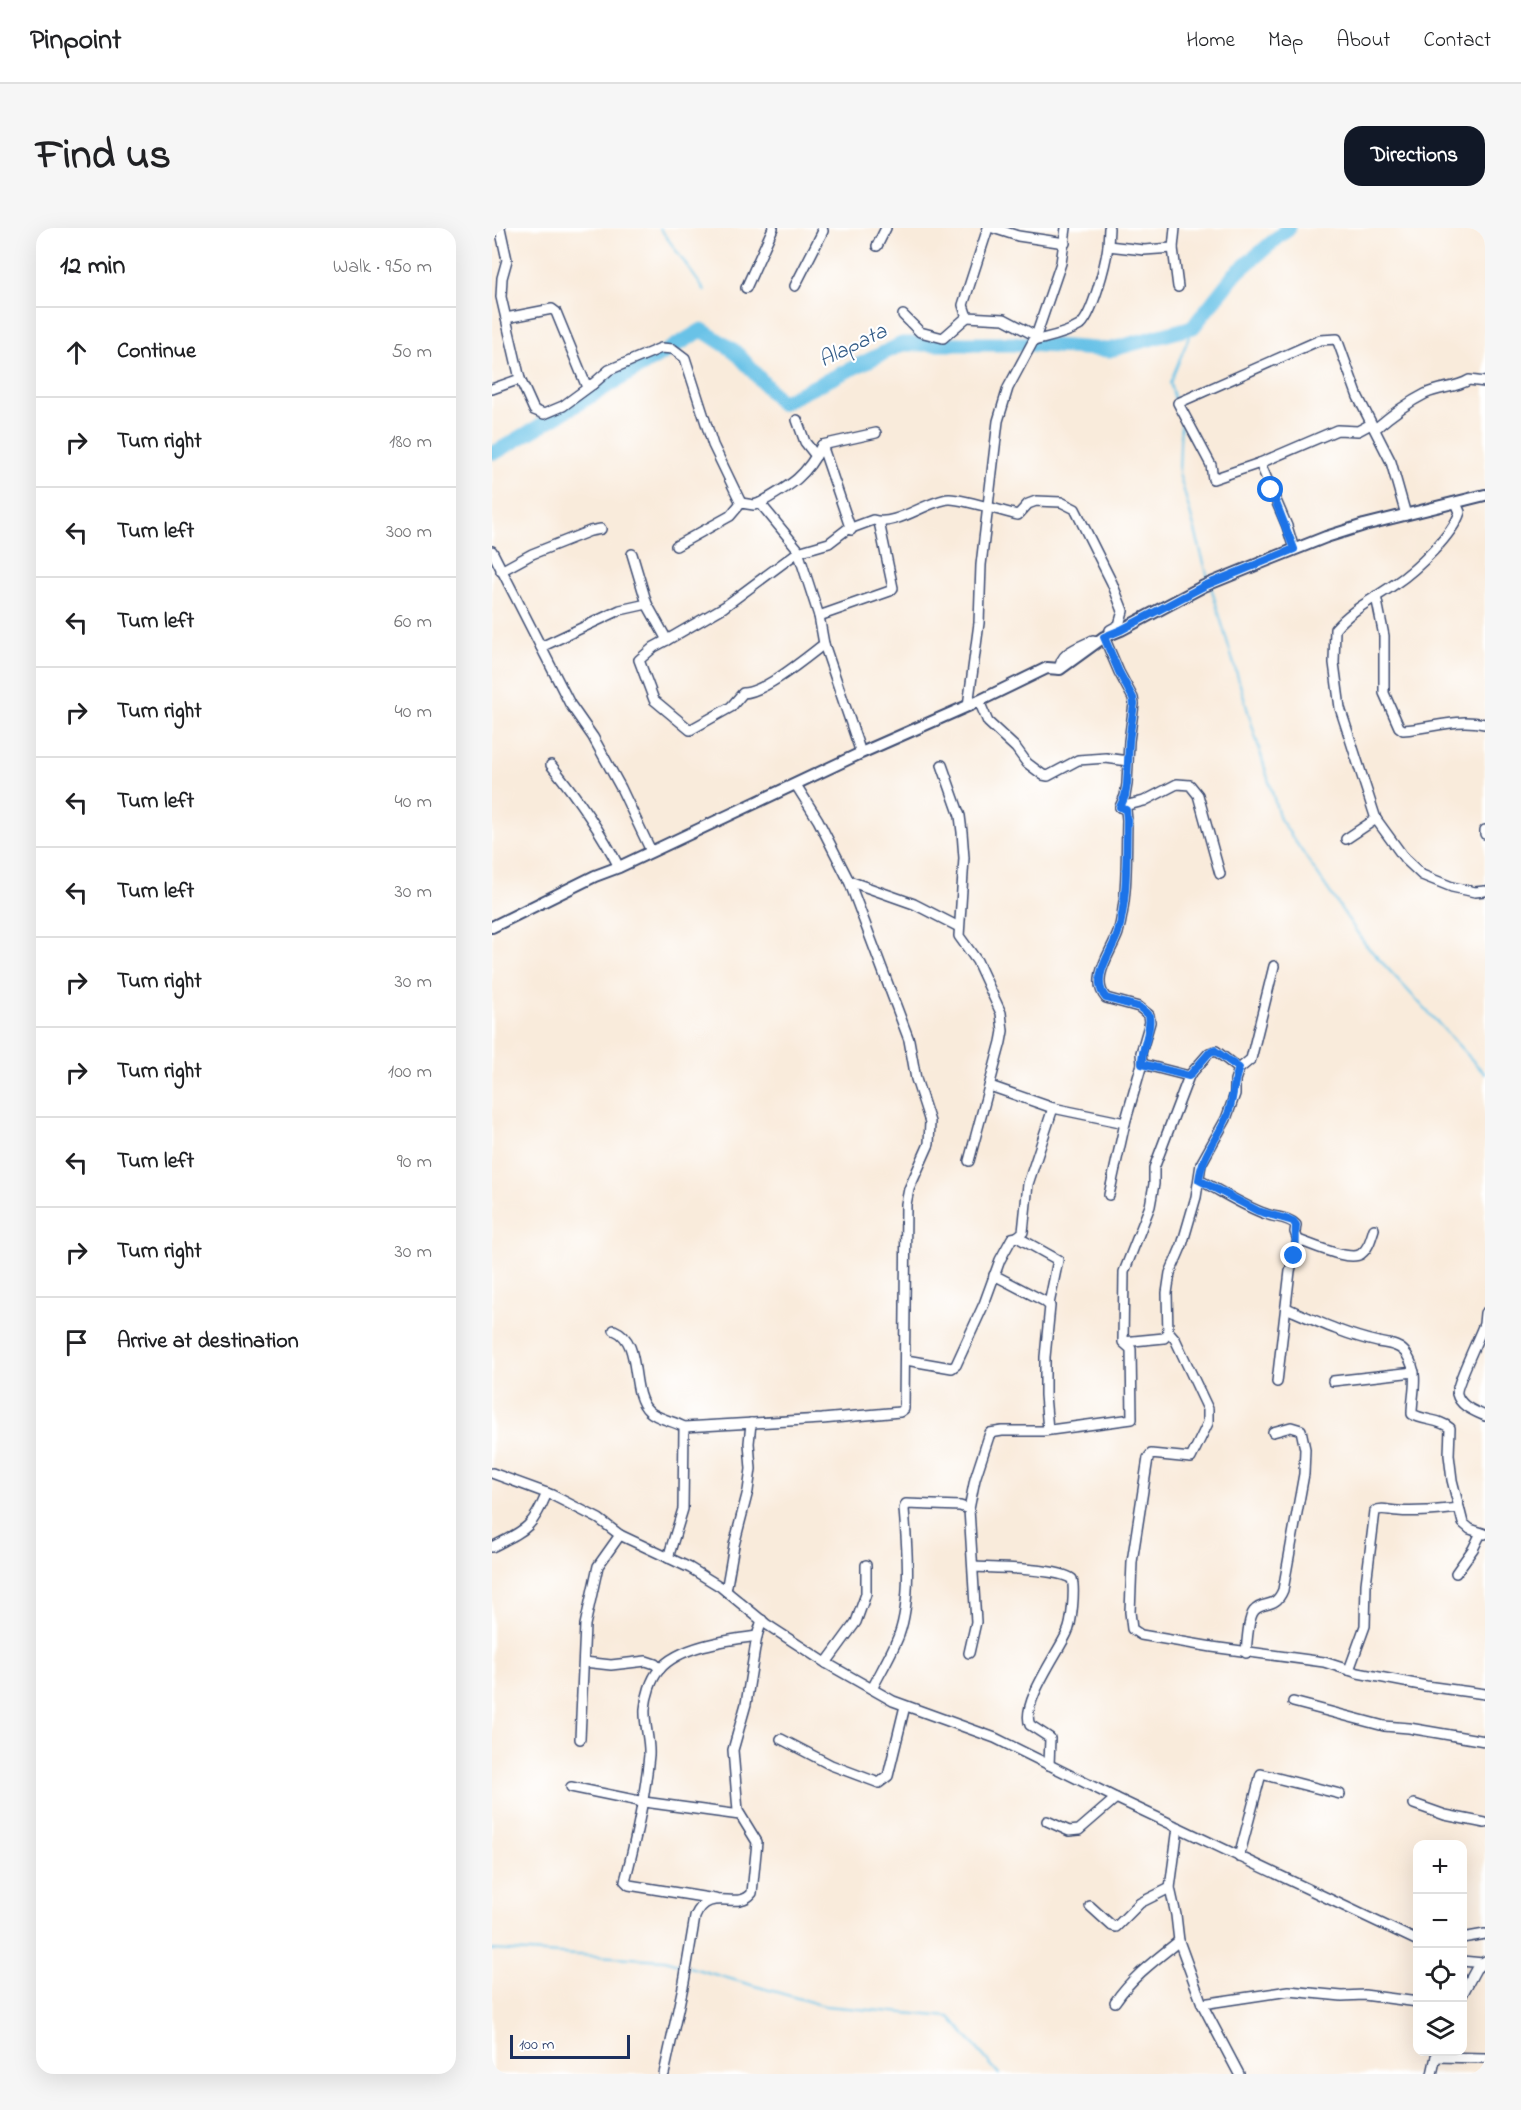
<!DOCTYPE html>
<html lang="en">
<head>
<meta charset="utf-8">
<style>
	body { margin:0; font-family:"Indie Flower",sans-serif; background:#f6f6f6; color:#202124 }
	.controls { position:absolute; right:18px; bottom:18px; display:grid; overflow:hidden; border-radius:12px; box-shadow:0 6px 24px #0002 }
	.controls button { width:54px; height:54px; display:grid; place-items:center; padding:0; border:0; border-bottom:2px solid #e0e0e0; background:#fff; color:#202124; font:30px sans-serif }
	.scale { position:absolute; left:18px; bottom:15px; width:120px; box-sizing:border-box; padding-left:6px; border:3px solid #1b2f5e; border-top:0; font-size:16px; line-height:21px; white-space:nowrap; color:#1b2f5e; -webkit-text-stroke:4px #fff; paint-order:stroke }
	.stop { position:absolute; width:18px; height:18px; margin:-14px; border:4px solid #1a73e8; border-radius:50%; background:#fff }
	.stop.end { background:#1a73e8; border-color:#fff; box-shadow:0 2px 6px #0008 }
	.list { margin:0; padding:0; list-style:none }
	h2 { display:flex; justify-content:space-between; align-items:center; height:78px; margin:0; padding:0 24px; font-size:26px }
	h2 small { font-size:20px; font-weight:400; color:#757577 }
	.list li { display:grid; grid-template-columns:39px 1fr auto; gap:18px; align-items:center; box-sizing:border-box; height:90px; padding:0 24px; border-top:2px solid #e0e0e0 }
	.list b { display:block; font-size:22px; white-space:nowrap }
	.list em { font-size:20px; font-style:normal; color:#757577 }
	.icon { flex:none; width:33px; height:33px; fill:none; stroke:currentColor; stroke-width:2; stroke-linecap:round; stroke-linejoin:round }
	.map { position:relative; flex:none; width:993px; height:1846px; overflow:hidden; border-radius:18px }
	header { display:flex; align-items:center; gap:36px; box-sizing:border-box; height:84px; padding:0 30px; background:#fff; border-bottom:2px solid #e0e0e0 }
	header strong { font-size:28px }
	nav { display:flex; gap:33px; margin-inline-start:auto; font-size:21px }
	.intro { display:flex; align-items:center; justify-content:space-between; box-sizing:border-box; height:144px; padding:0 36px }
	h1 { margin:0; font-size:42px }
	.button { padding:15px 27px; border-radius:18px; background:#111827; color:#fff; font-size:21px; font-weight:700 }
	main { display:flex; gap:36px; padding:0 36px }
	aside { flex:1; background:#fff; border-radius:18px; box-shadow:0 6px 24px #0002 }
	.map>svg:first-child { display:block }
</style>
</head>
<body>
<header>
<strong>Pinpoint</strong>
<nav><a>Home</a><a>Map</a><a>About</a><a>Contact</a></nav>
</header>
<div class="intro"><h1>Find us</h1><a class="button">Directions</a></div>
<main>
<aside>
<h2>12 min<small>Walk · 950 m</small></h2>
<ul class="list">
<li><svg class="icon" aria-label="ahead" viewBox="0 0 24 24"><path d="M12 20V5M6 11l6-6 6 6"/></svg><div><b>Continue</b></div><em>50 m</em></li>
<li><svg class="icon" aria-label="right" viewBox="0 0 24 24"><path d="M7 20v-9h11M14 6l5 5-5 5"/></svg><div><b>Turn right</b></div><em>180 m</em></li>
<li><svg class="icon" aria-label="left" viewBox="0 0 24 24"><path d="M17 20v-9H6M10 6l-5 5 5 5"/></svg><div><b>Turn left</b></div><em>300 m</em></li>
<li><svg class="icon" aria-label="left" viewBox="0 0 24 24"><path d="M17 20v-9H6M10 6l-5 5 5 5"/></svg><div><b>Turn left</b></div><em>60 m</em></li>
<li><svg class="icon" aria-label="right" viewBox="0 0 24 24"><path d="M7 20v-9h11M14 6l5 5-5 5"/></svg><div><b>Turn right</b></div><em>40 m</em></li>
<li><svg class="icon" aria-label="left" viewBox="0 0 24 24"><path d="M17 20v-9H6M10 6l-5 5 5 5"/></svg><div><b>Turn left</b></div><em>40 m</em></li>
<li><svg class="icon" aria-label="left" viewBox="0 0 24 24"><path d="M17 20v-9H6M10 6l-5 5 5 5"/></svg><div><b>Turn left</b></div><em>30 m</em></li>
<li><svg class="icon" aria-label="right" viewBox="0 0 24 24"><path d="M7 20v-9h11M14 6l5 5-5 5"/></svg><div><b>Turn right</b></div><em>30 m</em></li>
<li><svg class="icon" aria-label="right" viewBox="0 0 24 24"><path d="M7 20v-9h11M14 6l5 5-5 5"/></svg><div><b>Turn right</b></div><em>100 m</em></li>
<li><svg class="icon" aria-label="left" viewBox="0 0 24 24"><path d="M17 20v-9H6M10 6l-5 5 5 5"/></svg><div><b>Turn left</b></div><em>90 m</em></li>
<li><svg class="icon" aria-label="right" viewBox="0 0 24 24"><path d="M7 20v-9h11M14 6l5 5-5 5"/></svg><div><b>Turn right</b></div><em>30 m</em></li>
<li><svg class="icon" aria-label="arrive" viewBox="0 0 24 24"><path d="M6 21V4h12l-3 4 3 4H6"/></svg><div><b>Arrive at destination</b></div></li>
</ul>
</aside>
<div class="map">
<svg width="993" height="1846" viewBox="0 0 993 1846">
	<rect width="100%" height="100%" fill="#fff"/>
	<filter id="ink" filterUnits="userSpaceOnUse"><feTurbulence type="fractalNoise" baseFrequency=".0167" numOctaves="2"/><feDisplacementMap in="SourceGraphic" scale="12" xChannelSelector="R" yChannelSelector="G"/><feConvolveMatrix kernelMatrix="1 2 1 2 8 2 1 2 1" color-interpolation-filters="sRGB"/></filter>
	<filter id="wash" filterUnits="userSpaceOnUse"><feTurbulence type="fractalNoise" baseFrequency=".008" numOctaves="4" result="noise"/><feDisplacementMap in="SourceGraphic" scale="24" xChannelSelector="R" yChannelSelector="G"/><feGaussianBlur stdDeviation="1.35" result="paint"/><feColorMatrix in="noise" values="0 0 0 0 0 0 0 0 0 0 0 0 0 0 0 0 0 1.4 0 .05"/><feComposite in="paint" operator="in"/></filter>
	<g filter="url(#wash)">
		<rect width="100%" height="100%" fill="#f9ebdb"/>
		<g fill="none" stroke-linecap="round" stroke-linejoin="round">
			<!-- stream -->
			<g stroke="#69c2e7" stroke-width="2">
				<path d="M168,0l45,63"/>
				<path d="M683,172l-5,-17 23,-56"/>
				<path d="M689,189l-2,56 30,108"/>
				<path d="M719,359l69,232 85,125 120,130"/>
				<path d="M0,1722l173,10 19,6"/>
				<path d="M197,1739l136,39 125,11 49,57"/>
			</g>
			<!-- river -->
			<path stroke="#69c2e7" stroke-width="15" d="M0,224h4l206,-122 34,22 45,51 121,-59h126l81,6 84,-23 42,-53 54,-46"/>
		</g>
	</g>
	<g filter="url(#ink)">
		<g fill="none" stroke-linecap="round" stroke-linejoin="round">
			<defs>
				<g id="minor">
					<path d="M496,0l-25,77 4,12 37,2 32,17"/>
					<path d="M501,0l25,8 47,7"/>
					<path d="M683,0l-2,20 5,39"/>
					<path d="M385,18l9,-18"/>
					<path d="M616,18l1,-18"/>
					<path d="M303,58l25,-49 3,-6 -1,-3"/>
					<path d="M254,60l27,-60"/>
					<path d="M411,87l17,17 23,6 24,-21"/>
					<path d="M14,90l46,-9 4,3 30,73 7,-1 16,-14 52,-22 12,1 12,9 28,87 28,58"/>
					<path d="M542,113c15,-4 32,-7 45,-15 13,-8 27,-64 29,-80l36,4 29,-2"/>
					<path d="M28,151l14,31 10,4 19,-8 30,-22"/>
					<path d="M0,161l28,-10 -19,-82 1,-19 5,-18 -7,-32"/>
					<path d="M305,192l8,22 11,14"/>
					<path d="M879,196l-13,7 -21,-1 -77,33 -47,16 -2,-14 -33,-62 142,-63 17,-1 21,58 33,65 15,53"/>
					<path d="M883,201c15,-13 32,-26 50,-35 14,-7 31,-6 44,-14l16,2"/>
					<path d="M330,217l54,-12"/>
					<path d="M768,235l27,63 7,23"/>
					<path d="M268,275c31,-18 46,-26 62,-58l29,85"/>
					<path d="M964,275l4,9c-7,23 -44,58 -65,72 -21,15 -43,25 -60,45l-1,34 6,45 36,111 29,40 17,16 30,12 23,5 10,-1"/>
					<path d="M184,318l54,-30 11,-13 13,2 6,-2 37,45 22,68 5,28 37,109"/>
					<path d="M0,323l78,153 23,33 28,51 30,63"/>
					<path d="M140,326l15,50 20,36 -13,7 -15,13 15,40 36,30 41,-23 12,-14c21,0 64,-36 81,-49"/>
					<path d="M9,343l31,-17 58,-23 11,-2"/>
					<path d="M884,368l8,40v57l15,34 4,3c31,-2 50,-12 82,-6"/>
					<path d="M327,388l71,-25 3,-3 -14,-66"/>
					<path d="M175,412l57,-33 74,-55 31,-9 17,-13 27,-10c23,7 53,-19 76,-21 12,-1 55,13 69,16l10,-11 8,-3 25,1 14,7 37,74 11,28 -4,14 -9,5"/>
					<path d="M49,419l79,-37 27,-6"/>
					<path d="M568,441c-1,-17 20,-22 33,-29"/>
					<path d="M487,473l9,21 28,26 11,15 16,12 5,1 30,-16 28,-2 22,3"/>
					<path d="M476,478l11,-83 2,-58 17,-144 10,-33 28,-52 25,-73 5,-35"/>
					<path d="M59,537c26,32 49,65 68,102"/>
					<path d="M450,537l18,51 2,16 2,26 -5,78 18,25 24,52 2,18 -2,11 -32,119"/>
					<path d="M304,557l22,35 31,61 65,23 45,23"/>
					<path d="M628,579l24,-6 33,-17 13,1 8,10 22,79"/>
					<path d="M993,602v4"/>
					<path d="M854,611l30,-20"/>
					<path d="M650,836l47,12"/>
					<path d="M747,841l12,-10 23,-93"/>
					<path d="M498,858l63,22 72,15 17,-59 -1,-11 9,-31 -1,-7 -10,-8 -33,-9c-17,-19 6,-47 12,-65 10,-36 8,-76 9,-113l-1,-10 -6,-3 5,-11 2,-12 2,-43 5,-37 -1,-6 -14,-26 -15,-35"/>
					<path d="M707,952c22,11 44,26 67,34 10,4 23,3 30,11l-1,7 3,8 -8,31 -13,111"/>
					<path d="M617,967l16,-72"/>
					<path d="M525,1009l6,-5 5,-48 25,-76"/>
					<path d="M806,1012c13,4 51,22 63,14 8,-6 10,-16 13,-25"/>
					<path d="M502,1047l50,26 6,5 -5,51v38l3,35"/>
					<path d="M794,1080c30,13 60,27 92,34 11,2 23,3 29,13 13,21 5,36 5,59 12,7 28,5 38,14l-1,27 3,25 11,43 7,6 15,5"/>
					<path d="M993,1085l-1,11c-4,11 -29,63 -27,70 3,12 17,17 28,22"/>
					<path d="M122,1102c30,12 14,62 35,81 8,8 25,10 35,16l-1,82 -15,49"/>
					<path d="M676,1103l7,8 33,70v14l-17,35 -40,-4 -3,4 -16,104 -2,50 2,17 9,6 71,12 112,15 34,11 68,13 59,8"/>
					<path d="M414,1132l46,8 4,-3 28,-61 16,-44 12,-22 5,-1 41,23 -9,44"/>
					<path d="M841,1153l81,-9"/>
					<path d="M192,1199l138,-8 78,-7 4,-3 2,-205 3,-15 20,-45 1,-22 -14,-43 -7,-39 -60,-159"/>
					<path d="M0,1245l60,22 47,24 21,16 70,33 31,19 45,37 60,39 67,38 102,37 121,60 302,143"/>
					<path d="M477,1281l6,-30 15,-46 12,-2h41l89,-12 -1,-70 -8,-7 1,-70 26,-66 4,-22v-16l35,-92 20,-23 7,-2 23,18 -4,11v14l-9,25 -25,45 -5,33 -14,48 -12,28 -3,20 1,41 -4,4 -41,4"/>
					<path d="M0,1319c33,-17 40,-18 55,-54"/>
					<path d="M482,1339c20,1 84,1 98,12 3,10 0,45 -5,54 -9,20 -47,72 -37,92l20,13 -1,27"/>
					<path d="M964,1345l17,-24 8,-16"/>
					<path d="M234,1363l8,-46 14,-54 3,-22 -2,-26 2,-20"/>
					<path d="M754,1425c1,-10 2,-35 8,-42 9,-11 21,-1 29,-21l21,-116 1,-25 -4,-19 -10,-3 -18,5"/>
					<path d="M92,1434l27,3 35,-4 9,3 5,5"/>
					<path d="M334,1435l30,-41 10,-28v-29"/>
					<path d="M857,1442l16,-44 1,-42 9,-73c7,-4 15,0 23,0 20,2 41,-1 61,-3"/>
					<path d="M380,1461c9,-18 20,-36 27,-54 13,-36 8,-89 5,-126l2,-5 54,2 9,3 7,113 -7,31"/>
					<path d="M801,1474l91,24 25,2 76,13"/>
					<path d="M88,1511l5,-114 13,-59 22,-31"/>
					<path d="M289,1511l50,26 48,18 9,-7 17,-70"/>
					<path d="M79,1559l73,15 96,13"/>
					<path d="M922,1576l31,11 40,8"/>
					<path d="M555,1593l22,10 10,-1 37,-32"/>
					<path d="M686,1599l-8,61 6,27 3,26 23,63 37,70"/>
					<path d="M747,1629l22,-83 79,20"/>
					<path d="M223,1671l-86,-14 -4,-4c11,-42 20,-83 24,-126 1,-15 -5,-31 -4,-46 1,-12 6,-30 14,-39 20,-24 68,-30 98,-34"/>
					<path d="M598,1678l22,20 4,1 24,-24 30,-15"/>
					<path d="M970,1710l23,-4"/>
					<path d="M970,1733l21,2"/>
					<path d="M970,1767l14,-26 9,-8"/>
					<path d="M623,1774c17,-25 40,-42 64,-61"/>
					<path d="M710,1776l87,-13 53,5 22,-1 54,7"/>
					<path d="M944,1829l49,1"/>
					<path d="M172,1846l20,-92 11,-65c14,-33 42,-5 57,-24l5,-51 -19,-31 -5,-61 13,-46 11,-68 5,-16"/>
					<path d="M940,1846l5,-22"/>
				</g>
				<path id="major" d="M0,699l103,-51 24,-9 242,-114 118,-52 68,-33 13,1 44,-32 17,-7 83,-44 64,-26 58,-23 38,-12 121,-30"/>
			</defs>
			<!-- minor casing -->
			<use href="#minor" stroke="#3c4b71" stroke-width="12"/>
			<!-- major casing -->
			<use href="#major" stroke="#3c4b71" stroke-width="14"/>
			<!-- minor -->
			<use href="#minor" stroke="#fff" stroke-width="9"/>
			<!-- major -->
			<use href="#major" stroke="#fff" stroke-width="10"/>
		</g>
	</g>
	<g fill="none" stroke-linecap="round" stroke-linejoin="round" filter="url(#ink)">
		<!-- route -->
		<path stroke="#1a73e8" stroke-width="8" d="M779,262l23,59 -90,37 -83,44 -17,7 15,35 14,26 1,6 -5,37 -2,43 -2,12 -5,11 6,3 1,10c-1,37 1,77 -9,113 -6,19 -29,46 -12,65l33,9 10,8c3,17 -8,32 -7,49l47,12 20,-23 5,-3 25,18c-7,17 -5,34 -13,51 -10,21 -24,37 -27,61l59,31 35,10 3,4c-1,11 1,19 -2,31"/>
	</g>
	<g text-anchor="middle" stroke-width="4.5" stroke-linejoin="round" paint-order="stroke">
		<!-- water labels -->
		<g font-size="22" font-style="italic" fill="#325b87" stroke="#fff">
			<text transform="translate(360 116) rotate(-26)" y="8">Alapata</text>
		</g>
	</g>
</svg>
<div class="controls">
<button>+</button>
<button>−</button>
<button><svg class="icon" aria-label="locate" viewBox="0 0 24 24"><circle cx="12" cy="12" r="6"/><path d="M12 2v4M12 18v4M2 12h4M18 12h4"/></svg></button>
<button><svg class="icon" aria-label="layers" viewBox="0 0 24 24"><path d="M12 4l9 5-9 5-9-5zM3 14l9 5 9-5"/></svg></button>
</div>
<div class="scale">100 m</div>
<div class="stop" style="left:779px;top:262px"></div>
<div class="stop end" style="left:802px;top:1028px"></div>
</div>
</main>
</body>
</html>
